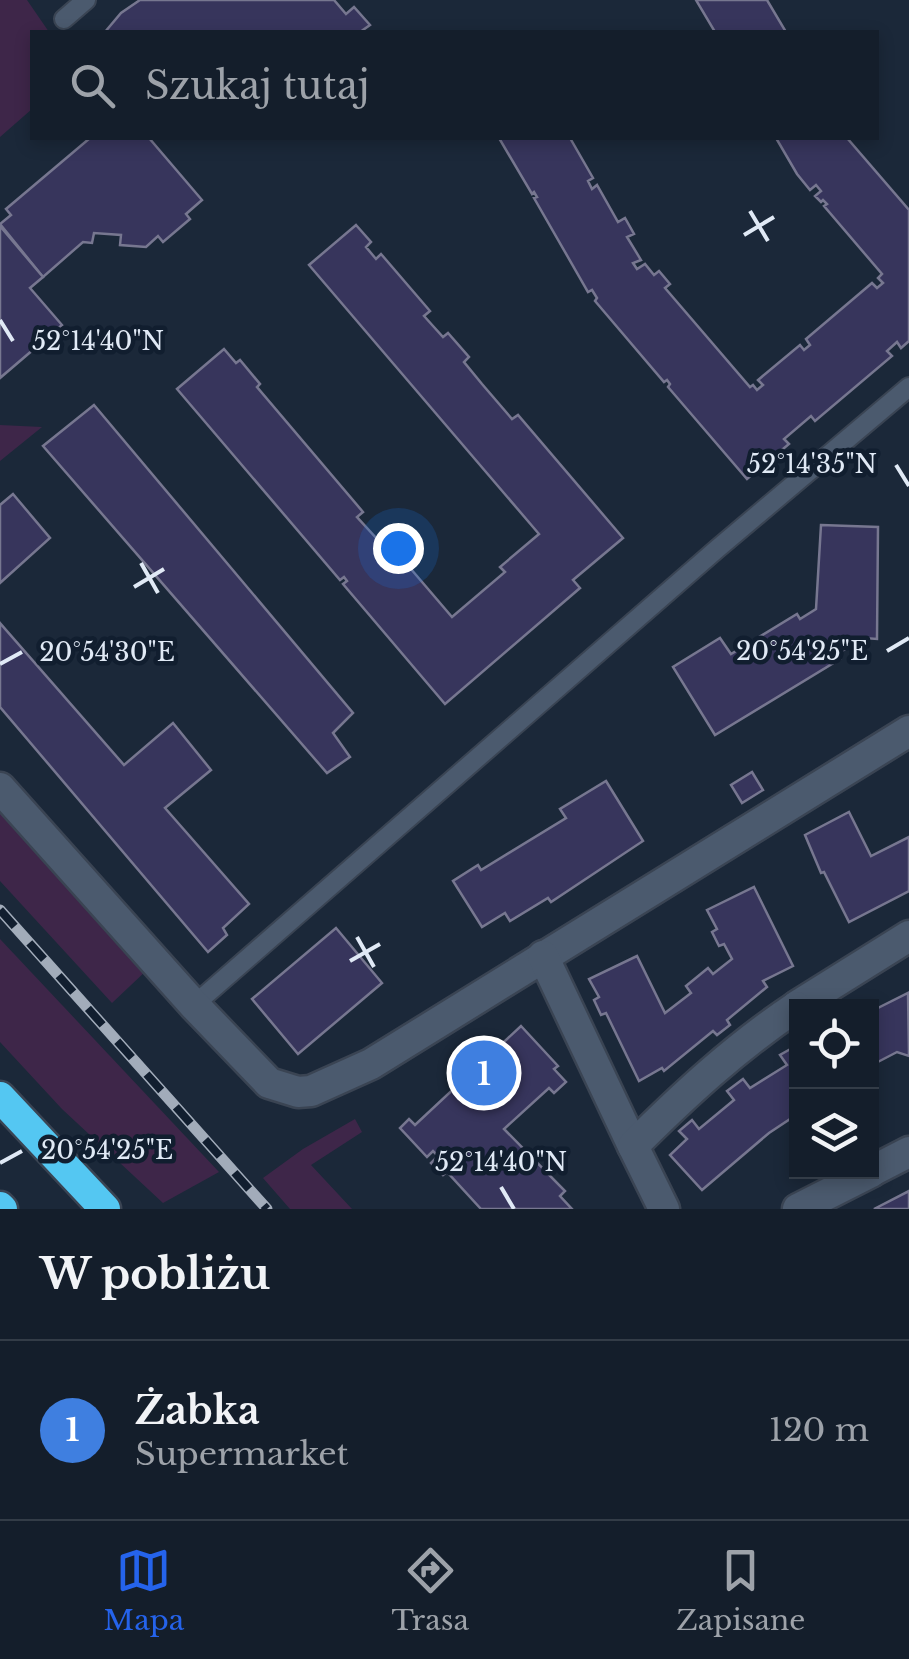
<!DOCTYPE html>
<html lang="pl">
<head>
<meta charset="utf-8">
<style>
	body { margin:0; font-family:"Libre Baskerville",serif; background:#1d2733; color:#f1f3f6 }
	.controls { position:absolute; right:30px; bottom:30px; display:grid; overflow:hidden; border-radius:0px; box-shadow:0 5px 15px #0003 }
	.controls button { width:90px; height:90px; display:grid; place-items:center; padding:0; border:0; border-bottom:2px solid #333c47; background:#141e2b; color:#f1f3f6; font:50px sans-serif }
	.you { position:absolute; left:398px; top:548px; width:35px; height:35px; margin:-25px; border:8px solid #fff; border-radius:50%; background:#1a73e8; box-shadow:0 0 0 15px #1a73e833 }
	.badge { display:grid; place-items:center; width:65px; height:65px; border-radius:50%; background:#2563eb; color:#fff; font-size:32px; font-weight:700 }
	.pin { position:absolute; translate:-50% -50%; border:5px solid #fff; box-shadow:0 2px 10px #0006 }
	.list { margin:0; padding:0; list-style:none }
	h2 { display:flex; justify-content:space-between; align-items:center; height:130px; margin:0; padding:0 40px; font-size:42px }
	h2 small { font-size:32px; font-weight:400; color:#9da2a9 }
	.list li { display:grid; grid-template-columns:65px 1fr auto; gap:30px; align-items:center; box-sizing:border-box; height:180px; padding:0 40px; border-top:2px solid #333c47 }
	.list b { display:block; font-size:38px; white-space:nowrap }
	.list p { margin:0; font-size:32px; white-space:nowrap; color:#9da2a9 }
	.list em { font-size:32px; font-style:normal; color:#9da2a9 }
	.icon { flex:none; width:55px; height:55px; fill:none; stroke:currentColor; stroke-width:2; stroke-linecap:round; stroke-linejoin:round }
	.map { position:relative; flex:none; width:909px; height:1209px; overflow:hidden }
	.search { position:absolute; background:#141e2b; box-shadow:0 5px 15px #0003; left:30px; right:30px; top:30px; height:110px; display:flex; align-items:center; gap:25px; box-sizing:border-box; padding:0 35px; border-radius:0px; color:#9da2a9; font-size:38px }
	.sheet { height:310px; background:#141e2b }
	nav { display:flex; justify-content:space-around; align-items:center; box-sizing:border-box; height:140px; border-top:2px solid #333c47; background:#141e2b; font-size:28px; color:#9da2a9 }
	nav a { display:grid; justify-items:center; gap:5px }
	nav .on { color:#2563eb }
	.map>svg:first-child { display:block }
</style>
</head>
<body>
<div class="map">
<svg width="909" height="1209" viewBox="0 0 909 1209">
	<rect width="100%" height="100%" fill="#1b2839"/>
	<!-- green -->
	<g fill="#3e2649">
		<path d="M0,0h27l22,32h-17v77l-32,28z"/>
		<path d="M0,425l42,2 -42,34z"/>
		<path d="M0,812l148,157 -36,34 -112,-122z"/>
		<path d="M0,939l219,233 -56,31 -101,-94 -62,-67z"/>
		<path d="M355,1119l7,13 -51,33 41,44h-62l-27,-31 40,-29z"/>
	</g>
	<!-- building -->
	<g fill="#37355c" stroke="#777790" stroke-width="2.5">
		<path d="M140,0h194l12,14 8,-7 16,18 -7,5 2,2h-260l16,-19z"/>
		<path d="M696,0h71l19,32h-71z"/>
		<path d="M90,138h59l53,62 -16,14 4,5 -27,23 -5,-6 -12,11 -26,-2 1,-10 -27,-2 -2,10 -9,-1 -40,35 -43,-53 11,-9 -5,-6z"/>
		<path d="M499,138h71l23,40 -5,3 4,8 5,-4 21,37 7,-4 9,16 -7,3 14,23 -8,3 4,6 8,-5 9,11 5,-4 11,13 -5,4 85,99 3,-2 4,5 6,-5 -5,-5 42,-35 4,5 6,-5 -4,-6 66,-56 5,5 6,-5 -5,-5 4,-4 -58,-68 3,-2 -4,-4 -2,2 -6,-6 6,-5 -5,-6 -6,5 -13,-16 -21,-36h71l62,72v131l-8,7 -4,-6 -10,9 5,5 -77,65 -4,-5 -27,23 5,5 -42,35 -79,-92 2,-3 -3,-4 -3,2 -69,-81 2,-3 -5,-8 -4,2 -54,-94 3,-1 -3,-5 -2,2z"/>
		<path d="M356,225l15,17 -5,5 10,12 5,-5 49,57 -6,5 19,21 5,-4 21,24 -5,5 18,22 30,35 6,-4 105,123 -50,42 7,8 -135,116 -102,-120 4,-3 -3,-4 -4,3 -163,-191 47,-40 12,14 4,-3 20,24 -3,3 106,125 -6,5 32,35 4,-4 59,69 53,-45 -5,-5 39,-33 -230,-269z"/>
		<path d="M0,226l43,51 -13,11 32,37 -62,53z"/>
		<path d="M94,405l259,308 -20,20 17,24 -23,16 -284,-327z"/>
		<path d="M13,494l37,44 -50,45v-78z"/>
		<path d="M821,525l57,2 -1,112 -13,-1 -27,16 3,5 -125,76 -42,-68 47,-29 11,16 66,-40 3,5 16,-10z"/>
		<path d="M0,623l124,142 49,-42 38,47 -46,38 84,96 -26,24 4,7 -19,17 -208,-245z"/>
		<path d="M752,772l11,18 -21,13 -11,-18z"/>
		<path d="M606,781l37,60 -92,61 -3,-4 -38,23 -5,-8 -23,14 -29,-46 25,-16 3,5 85,-52 -6,-9z"/>
		<path d="M849,812l22,44 38,-19v54l-60,31 -25,-50 -3,1 -16,-38z"/>
		<path d="M754,887l39,79 -30,15 4,6 -40,33 3,5 -13,10 -4,-4 -49,40 -2,-3 -23,13 -33,-68 -5,2 -7,-15 5,-3 -10,-18 48,-23 28,57 26,-20 -5,-7 22,-18 5,6 19,-15 -8,-15 -5,2 -7,-14 5,-3 -10,-19z"/>
		<path d="M336,928l46,55 -84,71 -46,-55z"/>
		<path d="M908,993l1,63 -12,-4 -25,13v-54z"/>
		<path d="M521,1026l37,40 -4,3 12,13 -12,11 -5,-5 -45,41 61,62 -5,5 12,13h-91l-34,-37 -4,3 -12,-12 7,-7 -5,-5 -6,6 -27,-29 9,-9 6,6z"/>
		<path d="M794,1047l2,68 -27,18 -67,57 -32,-35 17,-16 -8,-8 13,-11 7,9 35,-29 -7,-9 16,-12 7,9 37,-23 -7,-10z"/>
		<path d="M909,1191v18h-35z"/>
	</g>
	<g fill="none" stroke-linecap="round" stroke-linejoin="round">
		<defs>
			<g id="lane">
				<path d="M64,19l22,-19"/>
				<path d="M194,1005l523,-456 192,-162"/>
			</g>
			<g id="street">
				<path d="M0,788l194,217 75,78 29,9 13,-1 60,-27 538,-333"/>
				<path d="M543,956l90,190"/>
				<path d="M797,1006l112,-70"/>
				<path d="M872,1171l37,-19"/>
				<path d="M664,1209l-31,-63c51,-51 103,-99 163,-139"/>
				<path d="M798,1209l73,-37"/>
			</g>
			<g id="highway">
				<path d="M0,1097l105,112"/>
				<path d="M0,1207l2,2"/>
			</g>
		</defs>
		<!-- lane casing -->
		<use href="#lane" stroke="#3a4453" stroke-width="22"/>
		<!-- street casing -->
		<use href="#street" stroke="#3a4453" stroke-width="35"/>
		<!-- highway casing -->
		<use href="#highway" stroke="#3a4453" stroke-width="35"/>
		<!-- lane -->
		<use href="#lane" stroke="#4b5a6e" stroke-width="18"/>
		<!-- street -->
		<use href="#street" stroke="#4b5a6e" stroke-width="30"/>
		<!-- highway -->
		<use href="#highway" stroke="#54c7f2" stroke-width="30"/>
		<defs>
			<path id="rail" d="M0,910l267,299"/>
		</defs>
		<!-- rail casing -->
		<use href="#rail" stroke="#a2acba" stroke-width="11"/>
		<!-- rail -->
		<use href="#rail" stroke="#111e2f" stroke-width="8" stroke-dasharray="22" stroke-linecap="butt"/>
	</g>
	<!-- ticks -->
	<path fill="none" stroke="#e0e9f5" stroke-width="4" d="M750,211l18,30M744,235l30,-18M0,320l13,21M896,465l13,21M141,563l17,30M134,587l30,-18M887,651l22,-13M0,664l22,-12M357,937l17,30M350,961l30,-17M0,1163l22,-12M501,1187l13,22"/>
	<g font-size="25" text-anchor="middle" fill="#e0e9f5" stroke="#111e2f" stroke-width="9" stroke-linejoin="round" paint-order="stroke">
		<text x="98" y="350">52°14'40"N</text>
		<text x="812" y="473">52°14'35"N</text>
		<text x="802" y="660">20°54'25"E</text>
		<text x="107" y="661">20°54'30"E</text>
		<text x="107" y="1159">20°54'25"E</text>
		<text x="501" y="1171">52°14'40"N</text>
	</g>
</svg>
<div class="controls">
<button><svg class="icon" aria-label="locate" viewBox="0 0 24 24"><circle cx="12" cy="12" r="6"/><path d="M12 2v4M12 18v4M2 12h4M18 12h4"/></svg></button>
<button><svg class="icon" aria-label="layers" viewBox="0 0 24 24"><path d="M12 4l9 5-9 5-9-5zM3 14l9 5 9-5"/></svg></button>
</div>
<div class="you"></div>
<div class="pin badge" style="left:484px;top:1073px;background:#3f7fe0">1</div>
<div class="search"><svg class="icon" aria-label="search" viewBox="0 0 24 24"><circle cx="10" cy="10" r="6"/><path d="M15 15l6 6"/></svg>Szukaj tutaj</div>
</div>
<section class="sheet">
<h2>W pobliżu<small></small></h2>
<ul class="list">
<li><span class="badge" style="background:#3f7fe0">1</span><div><b>Żabka</b><p>Supermarket</p></div><em>120 m</em></li>
</ul>
</section>
<nav>
<a class="on"><svg class="icon" aria-label="map" viewBox="0 0 24 24"><path d="M3 6l6-2 6 2 6-2v14l-6 2-6-2-6 2zM9 4v14M15 6v14"/></svg>Mapa</a>
<a><svg class="icon" aria-label="directions" viewBox="0 0 24 24"><path d="M12 3l9 9-9 9-9-9zM9 14v-3h6M13 9l2 2-2 2"/></svg>Trasa</a>
<a><svg class="icon" aria-label="saved" viewBox="0 0 24 24"><path d="M7 4h10v16l-5-4-5 4z"/></svg>Zapisane</a>
</nav>
</body>
</html>
